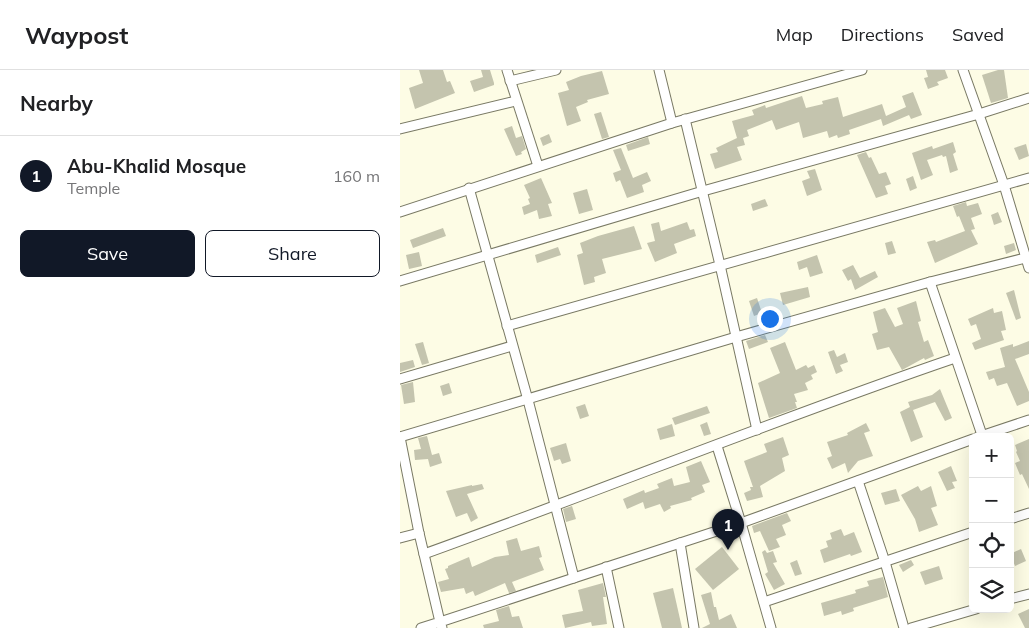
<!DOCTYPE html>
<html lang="en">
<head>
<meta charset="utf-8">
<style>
	body { margin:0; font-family:Mulish,sans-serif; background:#f6f6f6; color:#202124 }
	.controls { position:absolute; right:15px; bottom:15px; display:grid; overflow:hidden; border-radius:8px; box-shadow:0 5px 20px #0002 }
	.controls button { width:45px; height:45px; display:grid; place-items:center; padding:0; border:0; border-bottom:1px solid #e0e0e0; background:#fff; color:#202124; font:25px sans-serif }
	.you { position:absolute; left:369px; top:248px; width:18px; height:18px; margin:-12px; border:4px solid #fff; border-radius:50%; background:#1a73e8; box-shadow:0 0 0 8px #1a73e833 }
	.badge { display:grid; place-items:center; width:32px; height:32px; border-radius:50%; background:#111827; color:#fff; font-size:16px; font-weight:700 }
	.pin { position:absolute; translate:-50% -41px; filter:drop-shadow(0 1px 2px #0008) }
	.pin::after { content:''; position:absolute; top:26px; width:18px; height:15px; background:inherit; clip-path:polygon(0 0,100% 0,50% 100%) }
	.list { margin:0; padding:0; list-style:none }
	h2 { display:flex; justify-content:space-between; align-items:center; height:65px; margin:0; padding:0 20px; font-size:21px }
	h2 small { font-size:16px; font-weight:400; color:#757577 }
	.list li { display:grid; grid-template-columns:32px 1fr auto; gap:15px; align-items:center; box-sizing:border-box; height:80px; padding:0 20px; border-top:1px solid #e0e0e0 }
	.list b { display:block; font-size:19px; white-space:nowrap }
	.list p { margin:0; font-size:16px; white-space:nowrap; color:#757577 }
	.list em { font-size:16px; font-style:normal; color:#757577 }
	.actions { display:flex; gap:10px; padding:15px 20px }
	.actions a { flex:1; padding:11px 0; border:1px solid #111827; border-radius:8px; text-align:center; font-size:18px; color:#111827 }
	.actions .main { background:#111827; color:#fff }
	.icon { flex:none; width:28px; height:28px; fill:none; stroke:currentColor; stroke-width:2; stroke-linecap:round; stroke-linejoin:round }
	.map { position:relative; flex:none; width:629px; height:558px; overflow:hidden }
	header { display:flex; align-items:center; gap:30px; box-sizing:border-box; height:70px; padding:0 25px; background:#fff; border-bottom:1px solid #e0e0e0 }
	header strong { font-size:24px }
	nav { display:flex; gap:28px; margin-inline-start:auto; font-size:18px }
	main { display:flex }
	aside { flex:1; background:#fff }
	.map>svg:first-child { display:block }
</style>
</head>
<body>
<header>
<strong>Waypost</strong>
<nav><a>Map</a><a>Directions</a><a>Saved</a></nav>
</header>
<main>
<aside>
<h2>Nearby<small></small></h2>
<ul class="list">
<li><span class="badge">1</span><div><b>Abu-Khalid Mosque</b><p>Temple</p></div><em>160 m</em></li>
</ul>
<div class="actions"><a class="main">Save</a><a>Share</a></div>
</aside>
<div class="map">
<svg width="629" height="558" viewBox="0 0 629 558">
	<rect width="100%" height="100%" fill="#fdfce5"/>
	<!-- building -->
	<g fill="#c4c4ae">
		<path d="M19,0h24l4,12 3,-1 5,12 -40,16 -6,-21 14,-5z"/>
		<path d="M81,0h9l4,13v2l-20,7 -4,-11 13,-4z"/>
		<path d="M526,0h19l3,8 -11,4 2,3 -11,4 -4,-11 4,-1z"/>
		<path d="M598,0h6l4,28 -17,5 -9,-28z"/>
		<path d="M202,1l7,23 -22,6 1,2 -12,5 5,14 -14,5 -9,-33 11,-3 -3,-8 15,-6z"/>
		<path d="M513,22l9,23 -11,4 -2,-4 -26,11 -2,-7 -32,11 1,4 -12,4 -1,-3 -8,3 -2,-7 -24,7 -4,-16 -23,8 -4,-10 -25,10 2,6 -6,2 2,7 -8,2 5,13 -27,9 -5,-15 8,-2 -2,-4 21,-10 -5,-17 22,-6 -2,-5 13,-5 1,3 36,-12 4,12 17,-4 -1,-3 16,-4 5,20 39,-13 4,12 20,-9 -4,-11z"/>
		<path d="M201,42l8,25 -7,2 -8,-25z"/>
		<path d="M112,56l4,12 6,-2 4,13 -5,3 1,2 -6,2 -12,-27z"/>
		<path d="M149,64l3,8 -9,4 -3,-8z"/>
		<path d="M248,67l2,7 -22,7 -2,-6z"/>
		<path d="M553,72l3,10 -3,2 5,16 -8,3 -4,-17 -3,1 -1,-2 -15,5 6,15 -12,5 -9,-27 20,-7 1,3z"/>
		<path d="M626,74l3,12 -10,4 -5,-12z"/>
		<path d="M221,78l12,30 14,-6 4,9 -9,4 2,7 -17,6 -7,-18 -4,2 -3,-9 8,-3 -8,-20z"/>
		<path d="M466,82l3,6 2,-1 8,17 7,-2 5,12 -6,2 3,8 -12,4 -19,-43z"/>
		<path d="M415,99l7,21 -15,6 -5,-15 8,-3 -3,-7z"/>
		<path d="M513,106l4,12 -7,3 -4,-12z"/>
		<path d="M141,108l11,25 -4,1 4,12 -13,3 -2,-9 -13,5 -2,-8 8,-3 -2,-5 2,-1 -6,-13z"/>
		<path d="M187,119l6,21 -14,4 -6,-21z"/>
		<path d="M365,129l3,7 -15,5 -2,-7z"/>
		<path d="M566,132l1,4 11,-3 4,11 -11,4 4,11 -4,1 7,14 -43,19 -8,-21 8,-2 1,2 29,-11 -6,-15 -2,1 -4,-11z"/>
		<path d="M598,142l4,10 -8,3 -3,-10z"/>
		<path d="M259,152l2,9 26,-9 3,8 4,-1 2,7 -22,8 3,9 -22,9 -8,-19 8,-2 -4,-17z"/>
		<path d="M234,156l8,23 -40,10 4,14 -12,4 1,5 -11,3 -7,-30 6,-2 -3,-10 18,-7z"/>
		<path d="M43,158l3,8 -33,12 -3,-8z"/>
		<path d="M492,171l4,12 -8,2 -3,-12z"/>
		<path d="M614,173l2,7 -10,4 -2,-8z"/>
		<path d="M158,177l3,8 -24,8 -2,-8z"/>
		<path d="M19,182l3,14 -13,3 -3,-14z"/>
		<path d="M417,185l6,18 -13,4 -3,-10 -8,3 -2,-8z"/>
		<path d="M453,195l7,13 15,-7 3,6 -23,13 -4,-11 -3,2 -6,-11z"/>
		<path d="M408,217l2,10 -27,8 -3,-12z"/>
		<path d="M614,220l7,28 -5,2 -10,-27z"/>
		<path d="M357,228l5,15 -8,3 -5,-15z"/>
		<path d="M516,231l5,20 -3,1 6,20 4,-2 6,16 -9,4 -1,-2 -22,12 -13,-23 -12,3 -5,-16 6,-2 -5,-20 12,-4 10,19 8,-3 -6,-16z"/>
		<path d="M593,238l1,5 8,-2 4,19 -5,1 3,9 -29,10 -3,-7 9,-4 -5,-15 -5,2 -3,-7z"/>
		<path d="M365,265l3,7 -19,7 -3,-8z"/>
		<path d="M629,271v13l-14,5 14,33v9l-12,5 -10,-23 -10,3 -3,-8 -5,2 -3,-8 19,-5 -5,-19 13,-4v3z"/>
		<path d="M23,272l6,21 -7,2 -7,-21z"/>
		<path d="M385,272l11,28 10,-5 2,3 6,-3 3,7 -6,3 2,4 -8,4 3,7 -14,4 3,8h-2l2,6 -28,10 -11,-35 22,-10 -10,-25z"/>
		<path d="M434,280l3,7 8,-4 3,9 -8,3 3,6 -7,3 -8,-22z"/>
		<path d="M13,290l2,7 -15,5v-9z"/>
		<path d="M13,312l2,20 -11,2 -3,-19z"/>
		<path d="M49,313l3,10 -9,3 -3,-10z"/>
		<path d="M540,319l12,29 -7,3 -10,-19 -22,8 10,27 -12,5 -11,-30 10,-5 -2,-5 24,-7z"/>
		<path d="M185,334l4,12 -9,3 -4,-12z"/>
		<path d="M307,336l3,7 -35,12 -3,-7z"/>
		<path d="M307,352l4,12 -7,2 -4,-11z"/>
		<path d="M466,353l4,8 -6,2 9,23 -15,5 -10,12 -3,-10 -13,6 -5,-11 5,-2 -5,-14 21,-7 -1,-2z"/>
		<path d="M272,354l3,12 -15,4 -3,-11z"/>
		<path d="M27,366l5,19 7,-2 3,10 -12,4 -2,-8 -13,1 -1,-10 7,-1 -3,-11z"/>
		<path d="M383,367l6,18 -7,3 3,13 -25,15 3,11 -16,4 -3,-8 7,-3 -1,-3h3l-9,-26 23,-9 -3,-8z"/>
		<path d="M629,369v50l-7,-15 -2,1 -5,-12 5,-2 -4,-9 1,-1 -2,-6z"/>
		<path d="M166,373l5,18 -9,3 -2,-5 -6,2 -4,-13z"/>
		<path d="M301,391l9,21 -8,3 3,7 -14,6 1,2 -22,6 1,2 -7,4 -4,-8 -15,5 -2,-7 -16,7 -4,-10 21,-9 1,3 14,-5 -2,-4 15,-6 2,8 16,-4 -4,-15z"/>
		<path d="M551,396l6,15 -5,1 3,6 -8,3 -9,-19z"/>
		<path d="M82,414l2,5 -17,5 11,24 -7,4 -4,-9 -11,4 -10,-26 26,-6v1z"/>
		<path d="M518,416l3,5 10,-5 6,20 -6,2 7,17 -19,7 -4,-13 -14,-24z"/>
		<path d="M496,419l4,12 -15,4 -4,-12z"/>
		<path d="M172,436l4,13 -10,3 -3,-13z"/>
		<path d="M387,443l4,8 -9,4 4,10 -10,4 4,8 -11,4 -9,-20 -6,2 -2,-7z"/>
		<path d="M441,459l3,7 10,-4 8,20 -11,4 -1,-2 -26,9 -4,-13 8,-3 -2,-6 6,-2 -2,-6z"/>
		<path d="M117,468l4,13 18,-5 3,11 -3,1 5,12 -32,12 4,9 -7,2 -4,-10 -30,13 -2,-5 -7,3 -2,-6 -23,4 -3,-10 11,-3 -4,-10 3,-1v-2l21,-9 3,10 23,-10 14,-2 -3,-14z"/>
		<path d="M322,477l17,22 -26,21 -18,-21z"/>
		<path d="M621,479l5,12 -11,5 -5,-12z"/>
		<path d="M365,480l2,3 6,-2 4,11 -4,1 12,21 -11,6 -9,-16 3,-2 -6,-20z"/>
		<path d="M397,490l5,14 -7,2 -5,-13z"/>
		<path d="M511,490l3,5 -11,7 -4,-7z"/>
		<path d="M539,496l4,13 -18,6 -5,-13z"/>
		<path d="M483,507l5,20 -35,11 1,3 -12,4 -1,-4 -17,5 -3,-13 35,-10 -1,-3 14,-4 -2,-5z"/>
		<path d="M203,513l3,14h-3l4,27 -15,2 -1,-4 -26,6 -3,-13 21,-4 -5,-21z"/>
		<path d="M273,518l9,40h-20l-9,-35z"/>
		<path d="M311,522l3,15h2l3,13 12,-6 6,14h-35l8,-4 -9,-29z"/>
		<path d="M109,536l3,11 7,-1 4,12h-39l-1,-3 16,-4 -3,-11z"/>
		<path d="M629,539v19h-4l-7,-14z"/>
	</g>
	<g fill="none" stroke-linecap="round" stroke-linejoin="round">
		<defs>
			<g id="street">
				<path d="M107,0l31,96"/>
				<path d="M259,0l13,53"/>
				<path d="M563,0l41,115 25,83"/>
				<path d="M110,11l46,-11"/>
				<path d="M285,49l35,146 37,165"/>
				<path d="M0,59l116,-28"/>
				<path d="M69,118l59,212 46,178"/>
				<path d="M0,142l272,-89 190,-53"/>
				<path d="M0,211l303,-90 276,-77 50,-16"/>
				<path d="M530,212l52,153"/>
				<path d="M107,256l522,-148"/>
				<path d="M0,309l112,-33"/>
				<path d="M0,367l336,-100 194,-55 99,-25"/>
				<path d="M0,367l19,96 21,89 -19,6"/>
				<path d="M578,367l51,-17"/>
				<path d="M317,376l24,77 30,105"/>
				<path d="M458,411l27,81 19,66"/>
				<path d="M610,449l19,-6"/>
				<path d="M0,468l19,-5"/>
				<path d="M280,473l14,85"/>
				<path d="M24,484c178,-64 352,-135 531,-196"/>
				<path d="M206,497l13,61"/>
				<path d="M610,529l19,-5"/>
				<path d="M364,532l209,-70"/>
				<path d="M42,558l-2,-6 301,-99 232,-84"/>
				<path d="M511,558l65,-19"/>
			</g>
		</defs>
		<!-- street casing -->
		<use href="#street" stroke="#797964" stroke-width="11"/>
		<!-- street -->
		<use href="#street" stroke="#fff" stroke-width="9"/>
	</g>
</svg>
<div class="controls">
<button>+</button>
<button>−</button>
<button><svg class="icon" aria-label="locate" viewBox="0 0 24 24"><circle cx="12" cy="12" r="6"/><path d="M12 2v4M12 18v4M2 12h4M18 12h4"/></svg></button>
<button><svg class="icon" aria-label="layers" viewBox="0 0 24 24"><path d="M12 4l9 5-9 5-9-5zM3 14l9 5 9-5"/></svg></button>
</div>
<div class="you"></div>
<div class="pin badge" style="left:328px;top:480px">1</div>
</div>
</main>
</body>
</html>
